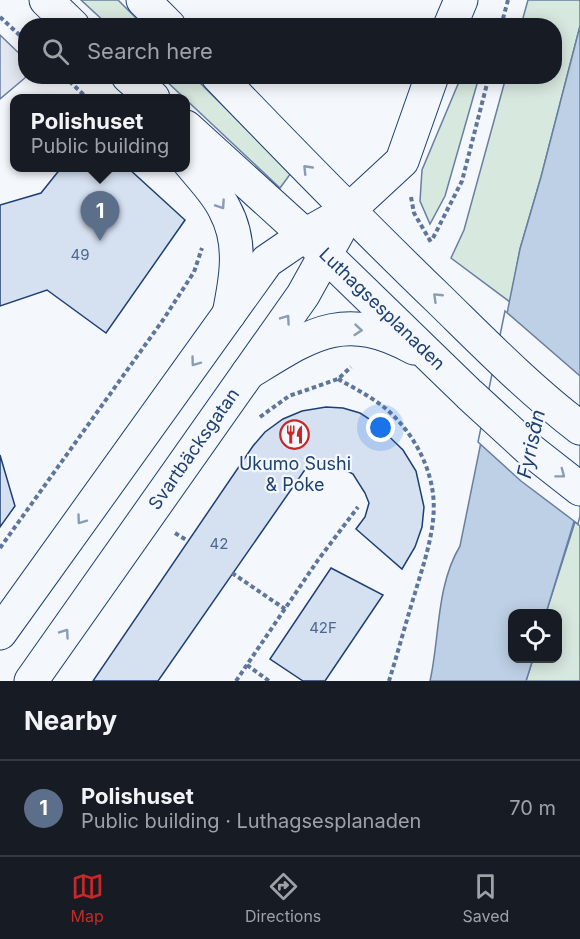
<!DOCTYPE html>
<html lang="en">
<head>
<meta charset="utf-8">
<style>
	body { margin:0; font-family:Inter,sans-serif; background:#20242c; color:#f1f3f6 }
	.controls { position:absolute; right:18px; bottom:18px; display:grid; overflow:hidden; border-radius:12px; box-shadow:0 3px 15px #0003 }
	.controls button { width:54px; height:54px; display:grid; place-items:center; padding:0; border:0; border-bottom:2px solid #363941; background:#171b24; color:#f1f3f6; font:30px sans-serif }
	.you { position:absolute; left:381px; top:428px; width:21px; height:21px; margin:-15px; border:4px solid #fff; border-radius:50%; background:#1a73e8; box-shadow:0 0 0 9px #1a73e833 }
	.badge { display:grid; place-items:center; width:39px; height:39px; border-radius:50%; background:#c62828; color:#fff; font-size:20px; font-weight:700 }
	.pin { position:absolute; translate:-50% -50px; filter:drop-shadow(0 2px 3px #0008) }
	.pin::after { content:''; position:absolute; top:32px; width:21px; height:18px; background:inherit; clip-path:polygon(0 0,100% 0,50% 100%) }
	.popup { position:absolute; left:10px; top:94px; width:180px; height:78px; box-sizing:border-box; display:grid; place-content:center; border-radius:12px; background:#171b24; filter:drop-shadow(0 2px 4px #0005); font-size:20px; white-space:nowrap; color:#9ea1a6 }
	.popup b { font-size:22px; color:#f1f3f6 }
	.popup::after { content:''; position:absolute; left:50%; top:100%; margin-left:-12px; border:12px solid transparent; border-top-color:#171b24 }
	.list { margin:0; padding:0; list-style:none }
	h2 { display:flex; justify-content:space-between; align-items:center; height:78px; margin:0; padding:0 24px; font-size:26px }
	h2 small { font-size:20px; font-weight:400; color:#9ea1a6 }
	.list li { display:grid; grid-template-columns:39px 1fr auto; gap:18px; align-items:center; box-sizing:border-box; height:96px; padding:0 24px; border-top:2px solid #363941 }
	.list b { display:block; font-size:22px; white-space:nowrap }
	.list p { margin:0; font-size:20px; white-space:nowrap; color:#9ea1a6 }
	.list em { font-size:20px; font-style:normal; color:#9ea1a6 }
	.icon { flex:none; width:33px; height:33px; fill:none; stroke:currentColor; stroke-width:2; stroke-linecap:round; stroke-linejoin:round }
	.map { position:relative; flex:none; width:580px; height:681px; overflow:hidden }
	.search { position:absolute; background:#171b24; box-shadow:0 3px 15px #0003; left:18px; right:18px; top:18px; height:66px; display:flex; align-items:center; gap:15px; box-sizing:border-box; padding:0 21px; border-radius:24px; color:#9ea1a6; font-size:22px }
	.sheet { height:174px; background:#171b24 }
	nav { display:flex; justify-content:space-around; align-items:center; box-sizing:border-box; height:84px; border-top:2px solid #363941; background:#171b24; font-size:16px; color:#9ea1a6 }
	nav a { display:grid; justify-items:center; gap:3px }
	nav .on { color:#c62828 }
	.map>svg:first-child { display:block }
</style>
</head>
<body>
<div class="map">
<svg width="580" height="681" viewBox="0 0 580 681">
	<rect width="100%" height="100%" fill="#f4f7fb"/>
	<!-- green -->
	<g fill="#d7e8df" stroke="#687fa3" stroke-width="1.5">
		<path d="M81,0h37l25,25h-35z"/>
		<path d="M528,0h52v26l-39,151 -21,72 -10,53 -59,-44 13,-28 42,-153 48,-1v-50l-33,-1z"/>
		<path d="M162,77h32l97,96 -11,15z"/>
		<path d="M461,77h18l-34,119 -15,28 -10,-23 2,-31z"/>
		<path d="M575,522l5,4v155h-54l7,-22 25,-1v-44l-12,-1z"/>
	</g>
	<!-- parking -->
	<path fill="#e3e8f0" stroke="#687fa3" stroke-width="1.5" d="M0,35l25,24 1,18 -26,22z"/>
	<!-- water -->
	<path fill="#bed0e5" stroke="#687fa3" stroke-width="1.5" d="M580,26v476l-34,111 -34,1v44l21,1 -7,22h-96c10,-45 6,-95 30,-135l60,-297 21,-72z"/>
	<!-- pier -->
	<path fill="#f4f7fb" stroke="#687fa3" stroke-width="1.5" d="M505,311l75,65v140l-2,8 -57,-43 -43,-39z"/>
	<!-- building -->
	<g fill="#d5e0f0" stroke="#1d3f73" stroke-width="1.5">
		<path d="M61,168h67l57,52 -79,113 -59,-43 -47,16v-101l41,-12z"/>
		<path d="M326,407l17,1 17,5 14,9 29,28 13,21 8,36 -2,20 -7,20 -13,22 -46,-40 9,-12 4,-14 -4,-10 -12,-19 -17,-9 -11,-2 -11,1 -10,7 -146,210h-65l160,-235 12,-14 18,-13 19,-8z"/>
		<path d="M0,455l15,51 -15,21z"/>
		<path d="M331,568l52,27 -58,86h-22l-33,-22z"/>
	</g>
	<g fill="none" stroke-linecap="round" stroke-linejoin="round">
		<defs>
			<g id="minor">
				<path d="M450,26l11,-26"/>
				<path d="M0,633l267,-372 38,-26 43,-24 54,-50 30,-85"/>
				<path d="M31,681l272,-386 35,-63"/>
			</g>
			<g id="major">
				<path d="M46,0l27,26"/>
				<path d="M143,0l26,26"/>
				<path d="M128,76l25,22"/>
				<path d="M218,76c74,77 148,153 224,226 45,44 88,88 138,126"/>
				<path d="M186,127l119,108 164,159 60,55 51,40"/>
				<path d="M186,158c12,16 31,34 39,52 18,33 11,70 4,104"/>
				<path d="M248,373c62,-38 95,-64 166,-25"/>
			</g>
		</defs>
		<!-- minor casing -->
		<use href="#minor" stroke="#1d3f73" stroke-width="35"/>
		<!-- major casing -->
		<use href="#major" stroke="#1d3f73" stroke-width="35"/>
		<!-- path -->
		<g stroke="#5e769c" stroke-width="4" stroke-dasharray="4.5 3" stroke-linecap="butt">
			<path d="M0,17l26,24"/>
			<path d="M501,26l7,-26"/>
			<path d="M64,76l23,22"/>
			<path d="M411,197l3,16 18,31"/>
			<path d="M433,238l29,-57 27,-105"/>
			<path d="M338,379c16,9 32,17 47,29 25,21 44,53 48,86 4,33 -9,68 -18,99 -9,29 -17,59 -26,88"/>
			<path d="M260,417l29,-21 49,-17 13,-12"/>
			<path d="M175,533l13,8"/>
			<path d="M0,548l163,-228 31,-48 8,-24"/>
			<path d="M232,573l53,36"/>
			<path d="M247,665l22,16"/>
			<path d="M236,681l82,-121 40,-53"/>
		</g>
		<!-- minor -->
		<use href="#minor" stroke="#f4f7fb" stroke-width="33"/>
		<!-- major -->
		<use href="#major" stroke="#f4f7fb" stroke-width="33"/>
	</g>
	<!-- one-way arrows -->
	<defs><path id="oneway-chevron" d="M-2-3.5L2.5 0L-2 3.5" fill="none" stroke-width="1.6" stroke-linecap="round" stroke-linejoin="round" transform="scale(1.5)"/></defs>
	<g stroke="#889bb7">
		<use href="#oneway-chevron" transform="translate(307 169) rotate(-134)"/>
		<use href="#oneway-chevron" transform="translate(221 205) rotate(56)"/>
		<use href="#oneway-chevron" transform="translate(437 297) rotate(-136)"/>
		<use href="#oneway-chevron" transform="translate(286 319) rotate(-55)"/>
		<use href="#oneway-chevron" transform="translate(358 330) rotate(5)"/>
		<use href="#oneway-chevron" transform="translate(195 362) rotate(126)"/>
		<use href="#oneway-chevron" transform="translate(561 474) rotate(37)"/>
		<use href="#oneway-chevron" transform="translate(81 520) rotate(126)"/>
		<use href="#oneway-chevron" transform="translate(65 633) rotate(-55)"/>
	</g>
	<!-- icons -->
	<defs>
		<symbol id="restaurant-ring" viewBox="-11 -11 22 22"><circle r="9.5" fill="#f4f7fb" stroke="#c62828" stroke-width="1.5"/><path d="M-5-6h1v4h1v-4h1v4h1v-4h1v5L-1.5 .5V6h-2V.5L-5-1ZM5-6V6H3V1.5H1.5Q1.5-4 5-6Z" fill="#c62828"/></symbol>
	</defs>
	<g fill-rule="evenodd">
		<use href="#restaurant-ring" x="278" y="418" width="33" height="33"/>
	</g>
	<g text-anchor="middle" stroke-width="4.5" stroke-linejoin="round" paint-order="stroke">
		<!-- number labels -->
		<g font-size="15" fill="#4b6792">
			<text x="80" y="260">49</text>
			<text x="219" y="549">42</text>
			<text x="323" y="633">42F</text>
		</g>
		<!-- street labels -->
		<g font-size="18" fill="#1d3f73" stroke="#f4f7fb">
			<text transform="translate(382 309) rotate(44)" y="6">Luthagsesplanaden</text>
			<text transform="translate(194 449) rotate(-55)" y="6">Svartbäcksgatan</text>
		</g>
		<!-- poi labels -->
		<g font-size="18" fill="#1d3f73" stroke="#f4f7fb">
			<text x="295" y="470">Ukumo Sushi<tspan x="295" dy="21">&amp; Poke</tspan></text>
		</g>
		<!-- water labels -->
		<g font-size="20" font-style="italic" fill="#1d3f73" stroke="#f4f7fb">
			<text transform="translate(531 444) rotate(-78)" y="7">Fyrisån</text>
		</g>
	</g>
</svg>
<div class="controls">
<button><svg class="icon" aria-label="locate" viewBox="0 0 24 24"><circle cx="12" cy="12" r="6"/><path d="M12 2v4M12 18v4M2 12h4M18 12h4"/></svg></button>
</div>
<div class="you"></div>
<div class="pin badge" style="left:100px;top:241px;background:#5c6f8a">1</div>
<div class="popup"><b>Polishuset</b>Public building</div>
<div class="search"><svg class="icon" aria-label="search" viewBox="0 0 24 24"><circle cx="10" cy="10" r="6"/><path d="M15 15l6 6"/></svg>Search here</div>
</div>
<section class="sheet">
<h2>Nearby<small></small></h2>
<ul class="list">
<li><span class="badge" style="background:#5c6f8a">1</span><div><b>Polishuset</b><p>Public building · Luthagsesplanaden</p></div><em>70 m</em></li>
</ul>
</section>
<nav>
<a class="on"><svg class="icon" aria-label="map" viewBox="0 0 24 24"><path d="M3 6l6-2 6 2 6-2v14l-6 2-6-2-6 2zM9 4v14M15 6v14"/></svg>Map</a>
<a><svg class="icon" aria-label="directions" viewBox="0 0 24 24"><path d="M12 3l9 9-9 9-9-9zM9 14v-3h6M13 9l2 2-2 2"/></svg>Directions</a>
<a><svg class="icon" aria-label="saved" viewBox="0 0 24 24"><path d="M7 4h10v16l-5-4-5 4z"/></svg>Saved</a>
</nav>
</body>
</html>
